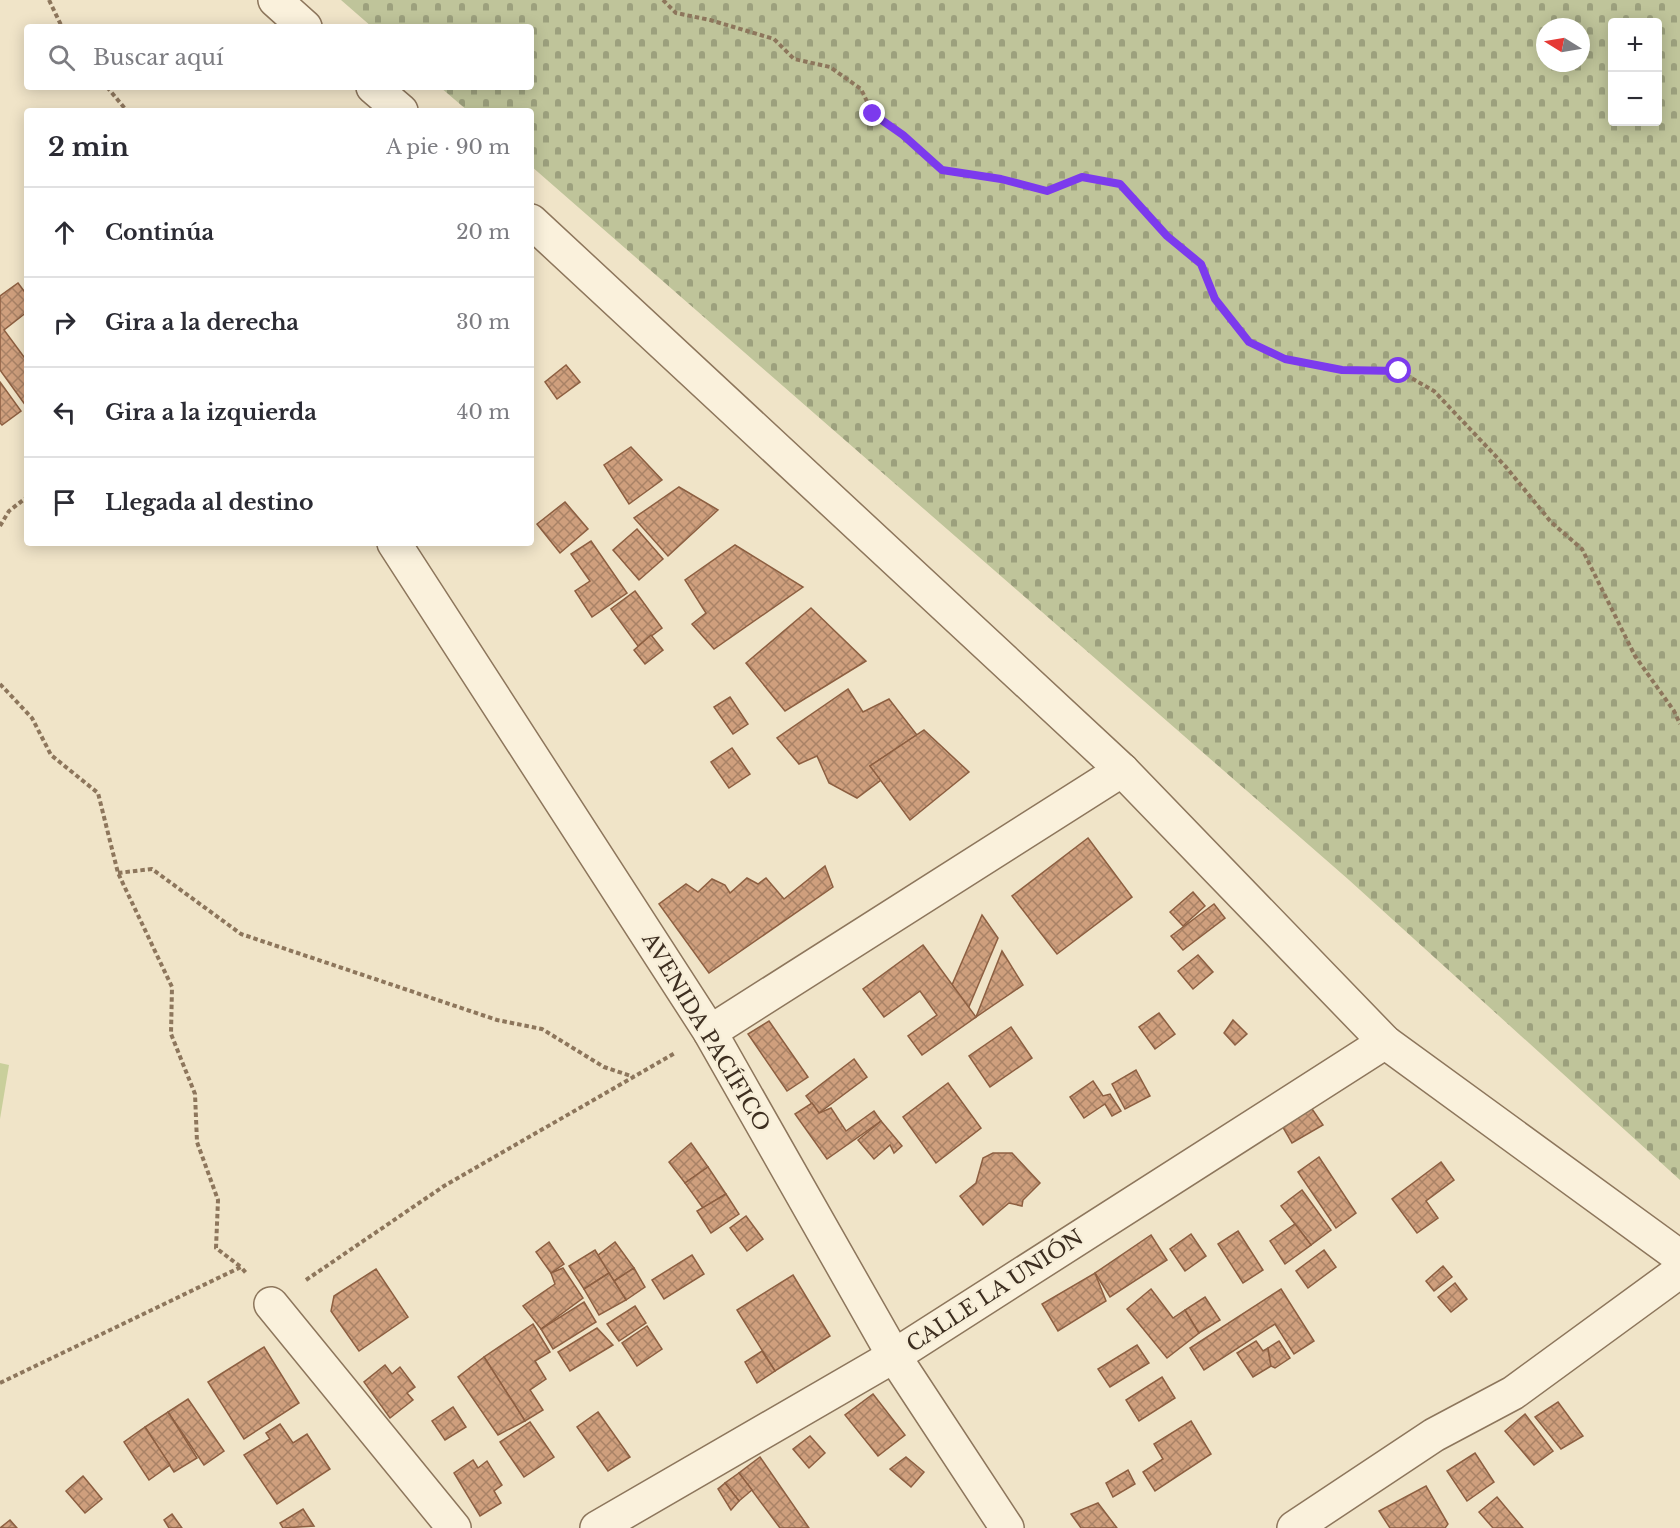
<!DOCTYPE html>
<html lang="es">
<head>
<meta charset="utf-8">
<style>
	body { margin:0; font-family:"Libre Baskerville",serif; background:#f7f7f7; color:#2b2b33 }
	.controls { position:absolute; right:18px; top:18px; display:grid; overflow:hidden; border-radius:6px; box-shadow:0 3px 15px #0003 }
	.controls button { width:54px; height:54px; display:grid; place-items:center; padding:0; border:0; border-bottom:2px solid #e1e1e2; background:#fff; color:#2b2b33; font:30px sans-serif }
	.compass { position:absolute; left:1536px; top:18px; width:54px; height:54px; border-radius:50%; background:#fff; box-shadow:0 3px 15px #0003; rotate:281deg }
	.stop { position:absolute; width:18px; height:18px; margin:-14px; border:4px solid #7c3aed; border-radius:50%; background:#fff }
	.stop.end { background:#7c3aed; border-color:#fff; box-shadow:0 2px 6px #0008 }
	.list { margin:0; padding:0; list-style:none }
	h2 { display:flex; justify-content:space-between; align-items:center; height:78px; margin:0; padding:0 24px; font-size:26px }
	h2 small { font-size:20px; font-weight:400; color:#7c7c81 }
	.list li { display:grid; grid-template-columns:39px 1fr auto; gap:18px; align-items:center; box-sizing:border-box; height:90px; padding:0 24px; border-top:2px solid #e1e1e2 }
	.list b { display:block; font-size:22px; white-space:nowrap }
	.list em { font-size:20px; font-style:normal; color:#7c7c81 }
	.icon { flex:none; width:33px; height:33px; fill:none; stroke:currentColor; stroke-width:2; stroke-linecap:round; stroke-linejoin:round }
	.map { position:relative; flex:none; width:1680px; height:1528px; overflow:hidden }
	.search { position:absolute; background:#fff; box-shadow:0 3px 15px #0003; left:24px; top:24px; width:510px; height:66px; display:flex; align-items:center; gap:15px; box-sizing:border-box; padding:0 21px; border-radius:6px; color:#7c7c81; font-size:22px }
	.panel { position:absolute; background:#fff; box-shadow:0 3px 15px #0003; left:24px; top:108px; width:510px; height:438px; border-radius:6px }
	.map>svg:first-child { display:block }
</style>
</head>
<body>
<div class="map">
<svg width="1680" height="1528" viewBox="0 0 1680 1528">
	<defs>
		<pattern id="cemetery-stones" width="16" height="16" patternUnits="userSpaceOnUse" patternTransform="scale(1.5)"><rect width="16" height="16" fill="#bfc49a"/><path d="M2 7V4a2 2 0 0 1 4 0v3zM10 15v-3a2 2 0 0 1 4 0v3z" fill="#9ca07d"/></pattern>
		<pattern id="building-cross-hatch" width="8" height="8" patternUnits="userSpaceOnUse" patternTransform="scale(1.5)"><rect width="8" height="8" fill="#cf9f7d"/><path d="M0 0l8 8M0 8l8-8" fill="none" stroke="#a98266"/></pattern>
	</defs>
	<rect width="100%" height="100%" fill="#f0e4c8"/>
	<!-- cemetery -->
	<path fill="url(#cemetery-stones)" fill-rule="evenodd" d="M341,0h1339v1180l-331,-300 -818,-714v-55h-63l-28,-24h91v-60h-159zM1612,22h46v100h-46zM1545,27h36v36h-36z"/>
	<!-- pitch -->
	<path fill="#c9cf9b" d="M0,1063l9,2 -9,54z"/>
	<!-- building -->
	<g fill="url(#building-cross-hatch)" stroke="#8d5f41" stroke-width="1.5">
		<path d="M18,283l9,12v17l-23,18 23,31 -1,45 -26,-36v-74z"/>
		<path d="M566,365l14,17 -23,17 -12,-17z"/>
		<path d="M0,382l21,29 -19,14 -2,-2z"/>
		<path d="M631,447l31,33 -33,24 -25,-39z"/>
		<path d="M679,487l39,23 -50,46 -34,-38z"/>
		<path d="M565,502l23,27 -28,24 -23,-29z"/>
		<path d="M637,529l26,30 -24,21 -26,-30z"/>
		<path d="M591,541l36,52 -35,24 -17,-26 15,-10 -19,-27z"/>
		<path d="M735,545l68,42 -89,62 -22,-25 14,-11 -21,-33z"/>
		<path d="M635,591l27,37 -24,18 -27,-37z"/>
		<path d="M811,608l55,53 -81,50 -39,-48z"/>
		<path d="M651,635l12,15 -18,14 -11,-14z"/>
		<path d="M848,689l15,23 26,-13 28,36 -47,31 11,14 -24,18 -28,-15 -12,-27 -18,8 -22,-26z"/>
		<path d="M730,697l18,27 -15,10 -19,-27z"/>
		<path d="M924,730l45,42 -59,48 -40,-54z"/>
		<path d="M732,748l18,26 -21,14 -18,-26z"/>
		<path d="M1088,838l44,59 -75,57 -45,-58z"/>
		<path d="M825,866l8,21 -124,86 -50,-69 27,-20 12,8 14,-13 13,6 5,8 17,-15 11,6 8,-6 18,21z"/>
		<path d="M1193,892l12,14 -22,20 -13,-14z"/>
		<path d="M1214,904l11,14 -42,32 -12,-14z"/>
		<path d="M982,915l16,23 -30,71 -16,-24z"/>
		<path d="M923,945l53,72 -54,38 -14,-19 29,-21 -17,-24 -36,26 -21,-28z"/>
		<path d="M1002,951l21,34 -47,32z"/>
		<path d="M1198,955l15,17 -20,17 -15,-18z"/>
		<path d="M1159,1013l16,21 -20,15 -16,-22z"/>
		<path d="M1233,1020l14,14 -12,11 -11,-12z"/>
		<path d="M769,1021l39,56 -21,14 -39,-57z"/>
		<path d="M1011,1027l21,31 -42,29 -21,-31z"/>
		<path d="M854,1059l13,18 -48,36 -13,-17z"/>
		<path d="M1136,1070l14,26 -25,13 -13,-25z"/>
		<path d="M1093,1081l10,15 7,-2 11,17 -9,5 -7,-12 -21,14 -14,-21z"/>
		<path d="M948,1083l33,45 -45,35 -33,-46z"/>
		<path d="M812,1103l7,10 12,-5 15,23 28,-20 7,10 -54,38 -32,-45z"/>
		<path d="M1310,1106l13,19 -31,18 -11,-19z"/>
		<path d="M881,1121l21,25 -8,7 -4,-8 -16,14 -16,-19z"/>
		<path d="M691,1143l17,24 -23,16 -16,-21z"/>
		<path d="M993,1153h19l28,30 -17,17 -1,6 -13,-3 -26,22 -23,-29 16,-13 7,-25z"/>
		<path d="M1319,1157l37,56 -20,15 -38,-56z"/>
		<path d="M1441,1162l13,18 -28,21 12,17 -21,15 -25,-34z"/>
		<path d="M708,1167l18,27 -23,14 -18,-25z"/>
		<path d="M1302,1190l29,40 -20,15 -30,-39z"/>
		<path d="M726,1194l13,20 -28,19 -14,-22z"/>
		<path d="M746,1216l17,23 -16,12 -17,-23z"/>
		<path d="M1295,1224l16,21 -26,19 -15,-23z"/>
		<path d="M1238,1231l25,39 -20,13 -25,-39z"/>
		<path d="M1191,1234l15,22 -21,15 -15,-22z"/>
		<path d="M1151,1235l16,25 -57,37 -15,-24z"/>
		<path d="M549,1242l15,22 -13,9 -15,-21z"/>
		<path d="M615,1242l19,26 -20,13 -17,-25z"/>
		<path d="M595,1250l14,23 -25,16 -15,-23z"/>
		<path d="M1324,1250l12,17 -28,21 -12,-17z"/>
		<path d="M692,1255l12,19 -40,25 -12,-19z"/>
		<path d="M1443,1266l9,11 -18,14 -8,-10z"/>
		<path d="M563,1268l20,30 -42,31 -18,-23 32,-22 -4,-11z"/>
		<path d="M634,1268l11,19 -19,13 -12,-19z"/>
		<path d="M376,1269l32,48 -49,34 -28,-40 3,-15z"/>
		<path d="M609,1273l17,27 -27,15 -15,-26z"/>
		<path d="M1095,1273l11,28 -48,30 -16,-27z"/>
		<path d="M793,1275l37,61 -55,35 -38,-61z"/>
		<path d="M1455,1283l12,16 -16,13 -13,-15z"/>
		<path d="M1151,1289l22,29 12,-8 14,23 -32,25 -40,-49z"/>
		<path d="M1281,1289l33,52 -20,13 -19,-30 -71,46 -14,-22z"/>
		<path d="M1205,1297l15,23 -21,13 -14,-23z"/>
		<path d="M584,1302l12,20 -43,27 -12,-20z"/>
		<path d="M635,1306l11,17 -27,18 -12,-17z"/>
		<path d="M533,1324l17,28 -15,9 11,18 -16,11 13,20 -18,11 -41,-64z"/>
		<path d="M647,1326l15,23 -25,17 -15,-23z"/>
		<path d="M597,1328l16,17 -43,26 -12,-19z"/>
		<path d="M1256,1341l7,10 5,-3 3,18 -18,11 -16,-24z"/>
		<path d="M1279,1341l11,17 -15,10 -4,-2 -3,-18z"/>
		<path d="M1137,1345l12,18 -39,24 -12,-18z"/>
		<path d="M264,1347l35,56 -55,36 -36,-57z"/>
		<path d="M762,1351l13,20 -18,12 -12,-21z"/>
		<path d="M484,1357l41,64 -27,14 -40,-58z"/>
		<path d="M385,1365l7,9 8,-7 15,20 -8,6 6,7 -23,18 -26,-36z"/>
		<path d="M1162,1377l13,21 -36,23 -13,-21z"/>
		<path d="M873,1394l32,41 -27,21 -33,-41z"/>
		<path d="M188,1399l36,52 -20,14 -36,-53z"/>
		<path d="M1558,1402l25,34 -22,13 -26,-32z"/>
		<path d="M453,1407l13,20 -21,13 -13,-19z"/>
		<path d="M168,1412l29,46 -23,14 -29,-45z"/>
		<path d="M598,1412l32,45 -22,14 -31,-44z"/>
		<path d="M1525,1414l28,37 -19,14 -29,-34z"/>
		<path d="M1191,1421l20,33 -56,37 -12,-19 20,-13 -9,-15z"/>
		<path d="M530,1422l24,35 -30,20 -24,-35z"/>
		<path d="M280,1424l13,19 14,-9 23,35 -53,35 -33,-49 26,-16 -4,-6z"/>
		<path d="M145,1427l25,38 -21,15 -25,-38z"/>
		<path d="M810,1436l15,17 -16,15 -16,-19z"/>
		<path d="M1475,1453l19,29 -27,19 -20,-30z"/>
		<path d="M760,1457l49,71h-29l-41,-55z"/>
		<path d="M906,1457l18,15 -13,15 -21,-18z"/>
		<path d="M473,1460l5,8 9,-7 15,24 -8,6 7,12 -21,13 -26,-43z"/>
		<path d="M1128,1470l7,14 -22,13 -7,-14z"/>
		<path d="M739,1473l13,17 -13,11 -14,-18z"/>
		<path d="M83,1476l19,23 -17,14 -19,-22z"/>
		<path d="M725,1483l14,18 -8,9 -13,-21z"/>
		<path d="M1426,1486l22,38 -3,4h-55l-11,-17z"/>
		<path d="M1497,1497l26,31h-30l-14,-16z"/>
		<path d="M1098,1503l19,25h-36l-10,-14z"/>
		<path d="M303,1509l11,17 -31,2 -3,-5z"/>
		<path d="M172,1514l10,14h-13l-5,-8z"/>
		<path d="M10,1520l7,8h-17z"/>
	</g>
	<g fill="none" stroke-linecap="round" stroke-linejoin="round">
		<defs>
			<g id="street">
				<path d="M275,0l30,27"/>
				<path d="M373,87l28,24"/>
				<path d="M531,221l591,549 263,272 295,215"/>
				<path d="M394,543l316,489 184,324 113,172"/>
				<path d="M710,1032l412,-262"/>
				<path d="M271,1304l183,224"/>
				<path d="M597,1528l297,-172 491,-314"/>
				<path d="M1294,1528l140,-93 79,-42 167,-122"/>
			</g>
		</defs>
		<!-- street casing -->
		<use href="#street" stroke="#8d765c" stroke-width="36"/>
		<!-- path -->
		<g stroke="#8d765c" stroke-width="4" stroke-dasharray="4.5 3" stroke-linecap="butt">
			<path d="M49,0l13,27"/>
			<path d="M663,0l13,13 34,7 64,19 20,20 36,8 31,22 12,25 30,21 39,35 59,9 46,12 35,-14 38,7 47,52 34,28 14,35 34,43 36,17 57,11 57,1 35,20 72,76 45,55 31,27 53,107 39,55 6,13"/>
			<path d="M107,87l20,24"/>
			<path d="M0,526l9,-15 18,-14"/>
			<path d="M0,684l32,34 19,37 47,38 20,80 54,114 -1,47 24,60 2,48 21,58 -2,48 25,19"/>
			<path d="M118,873l34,-4 89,65 256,86 45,9 62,38 30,10"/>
			<path d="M306,1280l138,-94 231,-133"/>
			<path d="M0,1383l241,-116 5,6"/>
		</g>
		<!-- street -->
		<use href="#street" stroke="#faf1dc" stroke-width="33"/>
	</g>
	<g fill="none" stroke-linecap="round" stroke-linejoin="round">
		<!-- route -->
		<path stroke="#7c3aed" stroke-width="8" d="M873,114l30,21 39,35 59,9 46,12 35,-14 38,7 47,52 34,28 14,35 34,43 36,17 57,11 57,1"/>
	</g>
	<g text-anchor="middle" stroke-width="4.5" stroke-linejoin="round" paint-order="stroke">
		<!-- street labels -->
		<g font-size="21" fill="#3d2e20" stroke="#f7eed8">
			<text transform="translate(706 1032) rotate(59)" y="7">AVENIDA PACÍFICO</text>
			<text transform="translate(995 1291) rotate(-33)" y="7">CALLE LA UNIÓN</text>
		</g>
	</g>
</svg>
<div class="controls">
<button>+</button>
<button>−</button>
</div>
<svg class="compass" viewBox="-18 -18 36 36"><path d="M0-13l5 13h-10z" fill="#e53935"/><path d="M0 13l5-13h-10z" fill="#7c7c81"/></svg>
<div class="stop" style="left:1399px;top:371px"></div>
<div class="stop end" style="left:873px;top:114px"></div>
<div class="search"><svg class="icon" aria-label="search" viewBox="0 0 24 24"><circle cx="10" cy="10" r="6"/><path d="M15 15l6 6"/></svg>Buscar aquí</div>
<section class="panel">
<h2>2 min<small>A pie · 90 m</small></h2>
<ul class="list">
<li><svg class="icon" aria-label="ahead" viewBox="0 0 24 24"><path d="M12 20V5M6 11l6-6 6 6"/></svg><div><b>Continúa</b></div><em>20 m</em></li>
<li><svg class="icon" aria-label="right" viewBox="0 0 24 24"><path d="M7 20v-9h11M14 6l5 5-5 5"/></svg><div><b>Gira a la derecha</b></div><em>30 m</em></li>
<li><svg class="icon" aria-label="left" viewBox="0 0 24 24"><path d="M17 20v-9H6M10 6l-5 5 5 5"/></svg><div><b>Gira a la izquierda</b></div><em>40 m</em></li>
<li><svg class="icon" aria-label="arrive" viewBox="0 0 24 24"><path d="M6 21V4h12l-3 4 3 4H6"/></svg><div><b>Llegada al destino</b></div></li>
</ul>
</section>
</div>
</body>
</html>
